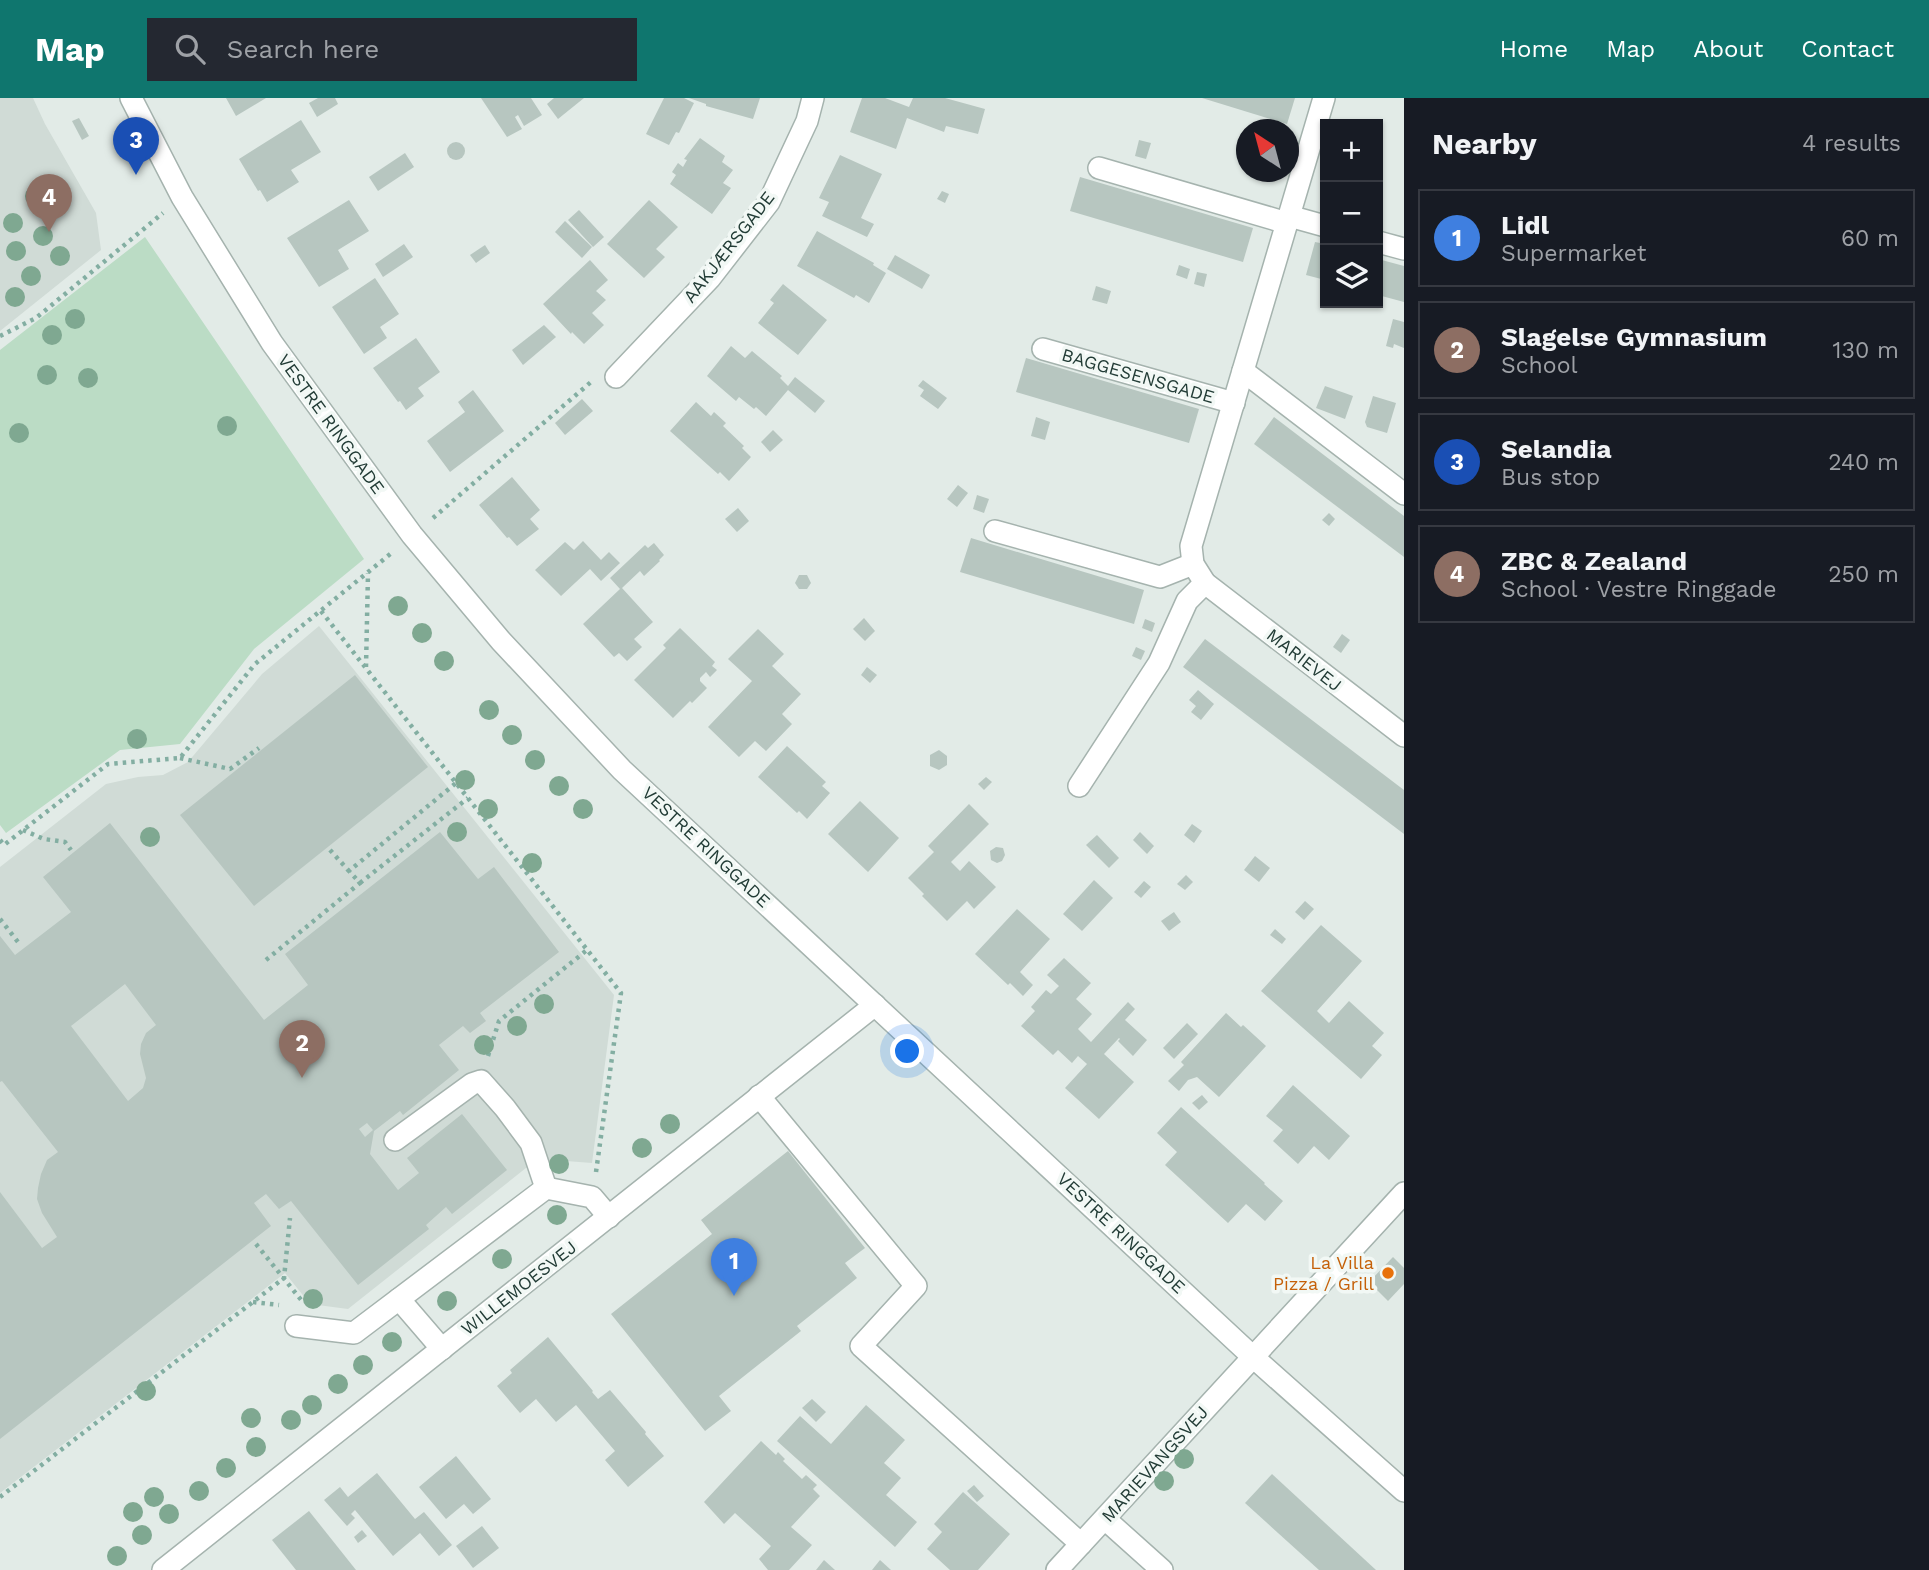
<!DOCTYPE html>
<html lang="en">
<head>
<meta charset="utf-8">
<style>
	body { margin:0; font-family:"Work Sans",sans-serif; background:#242831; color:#f1f3f6 }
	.controls { position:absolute; right:21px; top:21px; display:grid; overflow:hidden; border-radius:0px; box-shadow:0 2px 5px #0004 }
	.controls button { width:63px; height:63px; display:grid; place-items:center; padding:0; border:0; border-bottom:2px solid #363941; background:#171b24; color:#f1f3f6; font:35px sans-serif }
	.compass { position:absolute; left:1236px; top:21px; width:63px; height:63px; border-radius:50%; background:#171b24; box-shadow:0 2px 5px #0004; rotate:324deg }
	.you { position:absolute; left:908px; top:954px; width:24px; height:24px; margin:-18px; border:5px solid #fff; border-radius:50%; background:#1a73e8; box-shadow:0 0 0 10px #1a73e833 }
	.badge { display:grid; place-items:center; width:46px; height:46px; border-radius:50%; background:#0f766e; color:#fff; font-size:23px; font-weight:700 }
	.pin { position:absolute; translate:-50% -58px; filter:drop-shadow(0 2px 4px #0008) }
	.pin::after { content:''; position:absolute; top:37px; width:24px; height:21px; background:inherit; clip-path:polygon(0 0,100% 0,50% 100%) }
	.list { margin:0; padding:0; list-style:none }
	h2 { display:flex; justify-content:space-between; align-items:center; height:91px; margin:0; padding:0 28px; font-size:30px }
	h2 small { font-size:23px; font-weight:400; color:#9ea1a6 }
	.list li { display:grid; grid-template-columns:46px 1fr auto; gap:21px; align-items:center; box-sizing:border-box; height:98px; margin:0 14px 14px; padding:0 14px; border:2px solid #363941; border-radius:0px }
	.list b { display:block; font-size:26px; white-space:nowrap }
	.list p { margin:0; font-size:23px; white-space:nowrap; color:#9ea1a6 }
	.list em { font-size:23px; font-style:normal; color:#9ea1a6 }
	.icon { flex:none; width:38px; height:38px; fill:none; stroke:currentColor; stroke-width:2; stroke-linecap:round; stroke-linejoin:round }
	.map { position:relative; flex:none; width:1404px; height:1472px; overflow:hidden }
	header { display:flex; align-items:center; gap:42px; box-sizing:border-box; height:98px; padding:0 35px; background:#0f766e; color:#fff }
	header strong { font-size:33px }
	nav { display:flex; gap:38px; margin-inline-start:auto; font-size:24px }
	.search { width:490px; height:63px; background:#242831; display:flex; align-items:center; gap:18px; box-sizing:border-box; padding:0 24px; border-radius:0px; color:#9ea1a6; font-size:26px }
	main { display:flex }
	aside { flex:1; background:#171b24 }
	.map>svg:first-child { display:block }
</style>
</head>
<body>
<header>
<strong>Map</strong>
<div class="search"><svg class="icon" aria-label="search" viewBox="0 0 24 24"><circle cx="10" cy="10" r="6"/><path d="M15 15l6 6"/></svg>Search here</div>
<nav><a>Home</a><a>Map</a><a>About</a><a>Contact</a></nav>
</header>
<main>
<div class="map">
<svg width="1404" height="1472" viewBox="0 0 1404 1472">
	<rect width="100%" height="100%" fill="#e2ebe7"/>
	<!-- built -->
	<g fill="#d0dbd6">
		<path d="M0,0h33l12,26 51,89 5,37 -101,81z"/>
		<path d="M319,528l295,369 -22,168 -26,-2 -35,3 -183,145 -38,-5 -25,-31 -285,220v-626l106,-83 32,-7 25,-2 25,-13 74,-88z"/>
	</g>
	<!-- green -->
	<path fill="#bbdcc5" d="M145,139l219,322 -110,90 -74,95 -60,6 -114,83 -6,-8v-475z"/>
	<!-- building -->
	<g fill="#b7c6c0" fill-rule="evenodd">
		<path d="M226,0h40l-30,18z"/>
		<path d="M318,0h17l3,6 -21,13 -8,-14z"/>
		<path d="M481,0h50l11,17 -18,11 -6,-11 -3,2 7,12 -15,8z"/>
		<path d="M554,0h30l-26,21 -11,-15z"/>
		<path d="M664,0h20l10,5 -15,30 -3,-1 -7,13 -23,-11z"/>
		<path d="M689,0h71l-7,21 -47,-13v-2z"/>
		<path d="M862,0h23l24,9 4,-9h32l40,11 -7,25 -32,-8 -2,6 -37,-14 -11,31 -46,-17z"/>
		<path d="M1202,0h93l-8,26z"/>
		<path d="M79,20l10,18 -7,4 -10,-19z"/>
		<path d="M301,22l20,32 -30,18 8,12 -32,20 -7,-12 -2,1 -19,-32z"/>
		<path d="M700,40l25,18 -3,6 11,8 -10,13 8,5 -19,26 -42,-30 6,-9 -4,-3 6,-9 5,4 4,-7 -3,-1z"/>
		<path d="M1139,42l12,3 -5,16 -11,-3z"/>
		<circle cx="456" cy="53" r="9"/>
		<path d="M405,55l9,14 -36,24 -9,-14z"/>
		<path d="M840,57l42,19 -21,44 13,6 -7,13 -45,-21 7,-14 -10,-4z"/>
		<path d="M1080,79l173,51 -10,34 -173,-51z"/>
		<path d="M942,93l7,3 -4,9 -8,-4z"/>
		<path d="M349,102l20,31 -31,19 11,19 -30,18 -32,-49z"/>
		<path d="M649,102l29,27 -22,22 9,8 -21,21 -37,-34z"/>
		<path d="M579,112l25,27 -11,10 -25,-27z"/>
		<path d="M565,123l27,26 -10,11 -27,-26z"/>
		<path d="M817,133l57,32 -1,2 13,8 -17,30 -13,-8 -2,3 -57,-32z"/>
		<path d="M1315,144l10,2v36l-19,-5z"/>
		<path d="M404,146l9,13 -30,20 -8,-13z"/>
		<path d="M485,147l5,8 -14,10 -6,-8z"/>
		<path d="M895,157l35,20 -8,14 -35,-20z"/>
		<path d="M1378,161l26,7v36l-26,-7z"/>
		<path d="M590,162l18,20 -12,11 10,9 -14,13 12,12 -20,19 -12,-12 -1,2 -28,-30z"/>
		<path d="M1179,167l11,4 -3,10 -11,-4z"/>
		<path d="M1197,174l10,2 -3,13 -10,-3z"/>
		<path d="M375,180l24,36 -19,13 7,11 -23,16 -32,-47z"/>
		<path d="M783,186l44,36 -29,35 -40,-32 16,-20 -4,-3z"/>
		<path d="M1096,188l15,5 -4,13 -15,-4z"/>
		<path d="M1393,221l11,3v26l-10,-4 -1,4 -7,-2z"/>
		<path d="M544,227l12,12 -33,28 -11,-15z"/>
		<path d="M416,240l24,34 -22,16 6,8 -18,14 -6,-9 -2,1 -25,-34z"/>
		<path d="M731,248l14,12 7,-7 30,25 -2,2 8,8 7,-9 30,24 -10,12 -27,-23 -22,26 -10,-9 -2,2 -15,-12 -3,4 -29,-25z"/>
		<path d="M1026,260l173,51 -10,34 -173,-51z"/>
		<path d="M923,282l24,18 -9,11 -18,-13 4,-6 -6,-4z"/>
		<path d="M1325,288l28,10 -8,23 -29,-11z"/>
		<path d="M473,292l31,41 -54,41 -23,-31 38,-29 -7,-10z"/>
		<path d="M1373,298l23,7 -9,30 -20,-6 -2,-5z"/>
		<path d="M582,301l11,12 -28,24 -10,-12z"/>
		<path d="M696,304l15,14 3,-4 12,11 -3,3 21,20 -2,2 9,9 -22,24 -9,-9 -2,2 -48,-43z"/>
		<path d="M1036,319l14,5 -5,18 -14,-4z"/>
		<path d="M1274,319l130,99v41l-150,-113z"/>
		<path d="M773,332l10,10 -13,12 -9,-10z"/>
		<path d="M512,379l28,33 -10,9 9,10 -22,17 -8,-9 -2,1 -28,-33z"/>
		<path d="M958,387l10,8 -11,14 -10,-8z"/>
		<path d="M977,397l12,4 -5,14 -11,-4z"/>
		<path d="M738,410l11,13 -12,11 -12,-13z"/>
		<path d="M1329,415l6,6 -6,7 -7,-6z"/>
		<path d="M971,440l173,52 -10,34 -174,-52z"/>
		<path d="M583,443l18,19 8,-8 11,11 -19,18 -11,-12 -29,27 -26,-26 30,-28 9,8z"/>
		<path d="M654,445l10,12 -5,5 1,1 -16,15 -4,-5 -18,17 31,34 -19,17 8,8 -15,14 -8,-8 -5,4 -31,-33 37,-35 -10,-11 35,-33 3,3z"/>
		<path d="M799,477h8l4,8 -4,6h-8l-4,-6z"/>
		<path d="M864,520l11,13 -10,10 -12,-12z"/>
		<path d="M1145,521l10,4 -3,9 -10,-4z"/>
		<path d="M680,530l35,34 -3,4 5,4 -7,7 -4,-5 -6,6v3l7,7 -15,15 -2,-2 -17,17 -39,-38 32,-32 -3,-3z"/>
		<path d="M758,531l26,25 -12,12 29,28 -19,20 10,10 -26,27 -11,-10 -16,16 -31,-30 44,-46 -24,-22z"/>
		<path d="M1342,536l8,6 -9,13 -8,-6z"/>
		<path d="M1205,541l199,151v44l-221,-167z"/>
		<path d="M1136,549l9,4 -4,9 -9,-4z"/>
		<path d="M867,569l10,8 -7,8 -9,-8z"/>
		<path d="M355,577l73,92 -174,139 -74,-91z"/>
		<path d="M1198,592l16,14 -13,16 -10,-8 5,-6 -7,-6z"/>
		<path d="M787,648l39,36 -4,4 8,7 -23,26 -8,-8 -2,2 -39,-36z"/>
		<path d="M939,652l8,6v9l-8,5 -9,-4v-11z"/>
		<path d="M986,679l6,5 -8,8 -6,-6z"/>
		<path d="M860,703l39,37 -31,34 -40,-38z"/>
		<path d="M969,706l20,20 -38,38 9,9 9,-10 27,26 -22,22 -7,-8 -20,20 -25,-25 2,-2 -16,-16 26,-26 -6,-6z"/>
		<path d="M110,725l154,197 44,-35 -23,-31 155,-122 38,47 16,-12 65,85 -79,61 6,8 -16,12 -7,-7 -24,19 20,25 -56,45 -3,-4 -26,20 -4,23 28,36 21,-17 -12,-15 55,-44 45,56 -55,44 -6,-7 -20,18 3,4 -71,56 -67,-84 -12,8 -13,-15 -12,9 17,23 -271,213v-247l42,56 15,-11 -15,-24 -5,-14 1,-11 3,-14 6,-14 11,-8 -56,-71 -2,1v-146l15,19 56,-43 -28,-35zM125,886l31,41 -10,8 -5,11 -1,10 6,24 -3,10 -15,13 -57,-75zM367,1025l6,7 -8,7 -6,-8z"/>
		<path d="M1192,726l10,7 -8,12 -10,-8z"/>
		<path d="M1140,734l14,14 -7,8 -14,-14z"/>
		<path d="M1097,737l22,23 -10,10 -23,-23z"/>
		<path d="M996,749l7,1 2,7 -3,6 -5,2 -6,-3 -1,-9z"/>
		<path d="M1255,758l15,12 -11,14 -15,-12z"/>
		<path d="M1186,777l7,7 -8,8 -8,-6z"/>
		<path d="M1094,782l19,18 -31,33 -19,-17z"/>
		<path d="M1144,783l7,6 -10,11 -7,-6z"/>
		<path d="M1305,803l9,8 -10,11 -9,-8z"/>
		<path d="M1017,811l33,30 -30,33 13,13 -10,11 -13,-13 -2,2 -33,-31z"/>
		<path d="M1174,814l7,10 -12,9 -8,-10z"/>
		<path d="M1321,827l41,36 -45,50 12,12 20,-22 35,32 -12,13 10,9 -21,24 -100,-88z"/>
		<path d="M1275,831l11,10 -4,5 -12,-9z"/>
		<path d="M1064,860l27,25 -15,16 16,15 -14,15 13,13 37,-40 7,7 -10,11 22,20 -14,16 -15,-15 2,-2 -1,-1 -15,16 30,28 -35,37 -34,-31 22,-24 -9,-8 -6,7 -14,-13 -5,5 -32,-29 14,-15 -4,-4 15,-17 5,4 8,-8 -12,-11z"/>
		<path d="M1226,915l15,14 2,-2 23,21 -47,51 -22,-20 -9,3 -9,11 -11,-10 16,-16 -3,-3z"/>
		<path d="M1187,925l11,11 -24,25 -11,-11z"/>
		<path d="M1293,987l57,51 -21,24 -15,-14 -16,18 -25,-23 10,-11 -17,-14z"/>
		<path d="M1202,997l6,7 -9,8 -7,-7z"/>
		<path d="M1181,1009l84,76 -1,1 19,17 -18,20 -19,-17 -18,19 -63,-58 12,-13 -20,-19z"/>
		<path d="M788,1053l77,97 -20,15 12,15 -60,48 4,5 -82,65 12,15 -26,20 -94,-117 101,-80 -11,-14z"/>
		<path d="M1393,1159l11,11v16l-16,17 -19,-19z"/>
		<path d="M548,1239l45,54 -1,1 6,7 12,-9 36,42 -1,2 19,22 -36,31 -23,-27 10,-9 -39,-46 -20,17 -20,-23 -16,14 -23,-27 15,-13 -2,-3z"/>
		<path d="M812,1301l14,13 -10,10 -14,-14z"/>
		<path d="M866,1307l39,35 -21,23 17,15 -15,17 31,27 -22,25 -118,-106 23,-25 31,28z"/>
		<path d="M761,1343l15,14 2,-3 7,7 -2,2 19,18 4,-4 11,10 -4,4 7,7 -29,31 21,18 -23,25h-21l-9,-11 12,-13 -36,-33 -11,11 -20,-22z"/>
		<path d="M456,1358l35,43 -18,15 -9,-10 -18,15 -27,-32z"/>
		<path d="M377,1375l38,46 9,-7 28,33 -13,11 -19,-23 -27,23 -38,-46 -4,4 4,4 -8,8 -23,-26 16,-13 8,10z"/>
		<path d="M1272,1376l104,96h-57l-74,-67z"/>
		<path d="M974,1387l10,11 -7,6 -10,-11z"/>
		<path d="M963,1394l47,42 -32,36h-28l-23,-21 15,-17 -8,-8z"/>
		<path d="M309,1413l47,59h-60l-24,-30z"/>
		<path d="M482,1428l17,22 -26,20 -17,-22z"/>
		<path d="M362,1432l5,6 -9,7 -4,-6z"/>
		<path d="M824,1462l11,10h-19z"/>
		<path d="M880,1462l11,10h-19z"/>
	</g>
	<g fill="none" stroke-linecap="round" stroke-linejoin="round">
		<defs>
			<g id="minor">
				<path d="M131,0l51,99 90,146 140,192 89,106 121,129 631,587 151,134"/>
				<path d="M1324,0l-133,448 2,18 12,19 199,153"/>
				<path d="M1099,70l188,55"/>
				<path d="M1289,118l36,10"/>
				<path d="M1378,144l26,7"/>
				<path d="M1043,251l191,54"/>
				<path d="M1243,273l161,123"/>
				<path d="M616,279l94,-99 59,-76 38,-81 6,-23"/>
				<path d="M995,433l165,46 33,-13"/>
				<path d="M1079,688l80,-123 28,-62 18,-18"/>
				<path d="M759,998l157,190 -55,60 220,198"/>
				<path d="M395,1042l77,-56 9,-3 24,27 26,35 15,45"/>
				<path d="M399,1201l43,50"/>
				<path d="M296,1228l58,7 192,-145 46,9 17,20"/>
				<path d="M1105,1421l57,51"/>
				<path d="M163,1472l712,-565"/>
				<path d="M1057,1472l347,-377"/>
			</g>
		</defs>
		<!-- minor casing -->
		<use href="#minor" stroke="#a5b3ae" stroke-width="24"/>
		<!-- path -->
		<g stroke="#83aea2" stroke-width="4.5" stroke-dasharray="3.5 5" stroke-linecap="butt">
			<path d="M0,238l36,-18 127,-105"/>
			<path d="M433,420l158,-136"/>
			<path d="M321,513l300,382 -25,179"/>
			<path d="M366,569l2,-94"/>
			<path d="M180,660l50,11 29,-21"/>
			<path d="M23,732l21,9 21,3 6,8"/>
			<path d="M0,742l4,5 104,-81 72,-6 75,-94 139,-113"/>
			<path d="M330,752l19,21"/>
			<path d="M360,785l108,-85"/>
			<path d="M0,821l18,23"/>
			<path d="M266,862l94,-77 -11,-12 107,-88"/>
			<path d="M488,958l11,-35 88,-71"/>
			<path d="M256,1146l46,57"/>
			<path d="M253,1204l26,3"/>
			<path d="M0,1399l284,-219 6,-60"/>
		</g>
		<!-- minor -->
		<use href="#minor" stroke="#fff" stroke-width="21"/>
	</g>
	<!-- trees -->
	<g fill="#7fa891">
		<circle cx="58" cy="95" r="10"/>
		<circle cx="35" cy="98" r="10"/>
		<circle cx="13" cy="125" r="10"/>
		<circle cx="43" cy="138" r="10"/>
		<circle cx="16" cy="153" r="10"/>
		<circle cx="60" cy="158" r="10"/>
		<circle cx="31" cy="178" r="10"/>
		<circle cx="15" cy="199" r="10"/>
		<circle cx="75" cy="221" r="10"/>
		<circle cx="52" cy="237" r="10"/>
		<circle cx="47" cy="277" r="10"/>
		<circle cx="88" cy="280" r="10"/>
		<circle cx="227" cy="328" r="10"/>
		<circle cx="19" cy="335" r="10"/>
		<circle cx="398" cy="508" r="10"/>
		<circle cx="422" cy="535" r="10"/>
		<circle cx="444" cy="563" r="10"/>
		<circle cx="489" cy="612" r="10"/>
		<circle cx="512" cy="637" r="10"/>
		<circle cx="137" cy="641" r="10"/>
		<circle cx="535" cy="662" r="10"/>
		<circle cx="465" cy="682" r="10"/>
		<circle cx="559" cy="688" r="10"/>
		<circle cx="488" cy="711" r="10"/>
		<circle cx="583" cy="711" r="10"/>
		<circle cx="457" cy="734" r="10"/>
		<circle cx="150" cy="739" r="10"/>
		<circle cx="532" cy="765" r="10"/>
		<circle cx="544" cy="906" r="10"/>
		<circle cx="517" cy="928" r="10"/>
		<circle cx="484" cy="947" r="10"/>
		<circle cx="670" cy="1026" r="10"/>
		<circle cx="642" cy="1050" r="10"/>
		<circle cx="559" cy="1066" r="10"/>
		<circle cx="557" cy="1117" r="10"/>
		<circle cx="502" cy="1161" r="10"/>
		<circle cx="313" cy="1201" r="10"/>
		<circle cx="447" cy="1203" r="10"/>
		<circle cx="392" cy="1244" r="10"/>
		<circle cx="363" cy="1267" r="10"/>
		<circle cx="338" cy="1286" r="10"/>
		<circle cx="146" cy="1293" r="10"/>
		<circle cx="312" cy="1307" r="10"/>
		<circle cx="251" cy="1320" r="10"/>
		<circle cx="291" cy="1322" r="10"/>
		<circle cx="256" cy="1349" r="10"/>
		<circle cx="1184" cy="1361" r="10"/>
		<circle cx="226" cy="1370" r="10"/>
		<circle cx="1164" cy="1383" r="10"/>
		<circle cx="199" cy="1393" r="10"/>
		<circle cx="154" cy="1399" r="10"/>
		<circle cx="133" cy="1414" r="10"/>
		<circle cx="169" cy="1416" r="10"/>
		<circle cx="142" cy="1437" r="10"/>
		<circle cx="117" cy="1458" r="10"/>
	</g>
	<!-- markers -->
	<circle fill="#e8710a" stroke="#f2f8f5" stroke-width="2.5" cx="1388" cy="1175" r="7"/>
	<g text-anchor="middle" stroke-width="7" stroke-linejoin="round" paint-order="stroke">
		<!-- street labels -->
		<g font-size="18" fill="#223c36" stroke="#f2f8f5">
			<text transform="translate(729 149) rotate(-52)" y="6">AAKJÆRSGADE</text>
			<text transform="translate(1138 278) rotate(16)" y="6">BAGGESENSGADE</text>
			<text transform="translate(331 326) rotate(54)" y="6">VESTRE RINGGADE</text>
			<text transform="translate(1304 562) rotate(38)" y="6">MARIEVEJ</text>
			<text transform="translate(706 749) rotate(43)" y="6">VESTRE RINGGADE</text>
			<text transform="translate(1121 1135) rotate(43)" y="6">VESTRE RINGGADE</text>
			<text transform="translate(519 1190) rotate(-38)" y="6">WILLEMOESVEJ</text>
			<text transform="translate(1155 1366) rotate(-48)" y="6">MARIEVANGSVEJ</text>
		</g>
		<!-- food labels -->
		<g font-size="18" fill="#c56008" stroke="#f2f8f5" text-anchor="end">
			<text x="1374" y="1171">La Villa<tspan x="1374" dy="21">Pizza / Grill</tspan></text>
		</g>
	</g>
</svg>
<div class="controls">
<button>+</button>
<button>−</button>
<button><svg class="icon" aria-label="layers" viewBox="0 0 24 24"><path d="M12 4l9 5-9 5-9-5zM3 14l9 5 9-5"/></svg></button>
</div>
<svg class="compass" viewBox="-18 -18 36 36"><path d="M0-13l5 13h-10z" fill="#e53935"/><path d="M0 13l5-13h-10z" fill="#9ea1a6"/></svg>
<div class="you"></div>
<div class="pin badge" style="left:734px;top:1198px;background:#3f7fe0">1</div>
<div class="pin badge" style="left:302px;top:980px;background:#8d6e63">2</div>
<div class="pin badge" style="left:136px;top:77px;background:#1a4fb4">3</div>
<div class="pin badge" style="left:49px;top:134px;background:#8d6e63">4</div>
</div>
<aside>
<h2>Nearby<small>4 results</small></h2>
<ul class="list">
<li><span class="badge" style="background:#3f7fe0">1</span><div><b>Lidl</b><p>Supermarket</p></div><em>60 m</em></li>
<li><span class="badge" style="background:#8d6e63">2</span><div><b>Slagelse Gymnasium</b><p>School</p></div><em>130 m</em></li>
<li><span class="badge" style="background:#1a4fb4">3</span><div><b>Selandia</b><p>Bus stop</p></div><em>240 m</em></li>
<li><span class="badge" style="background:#8d6e63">4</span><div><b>ZBC &amp; Zealand</b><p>School · Vestre Ringgade</p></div><em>250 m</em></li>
</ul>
</aside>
</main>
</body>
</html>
